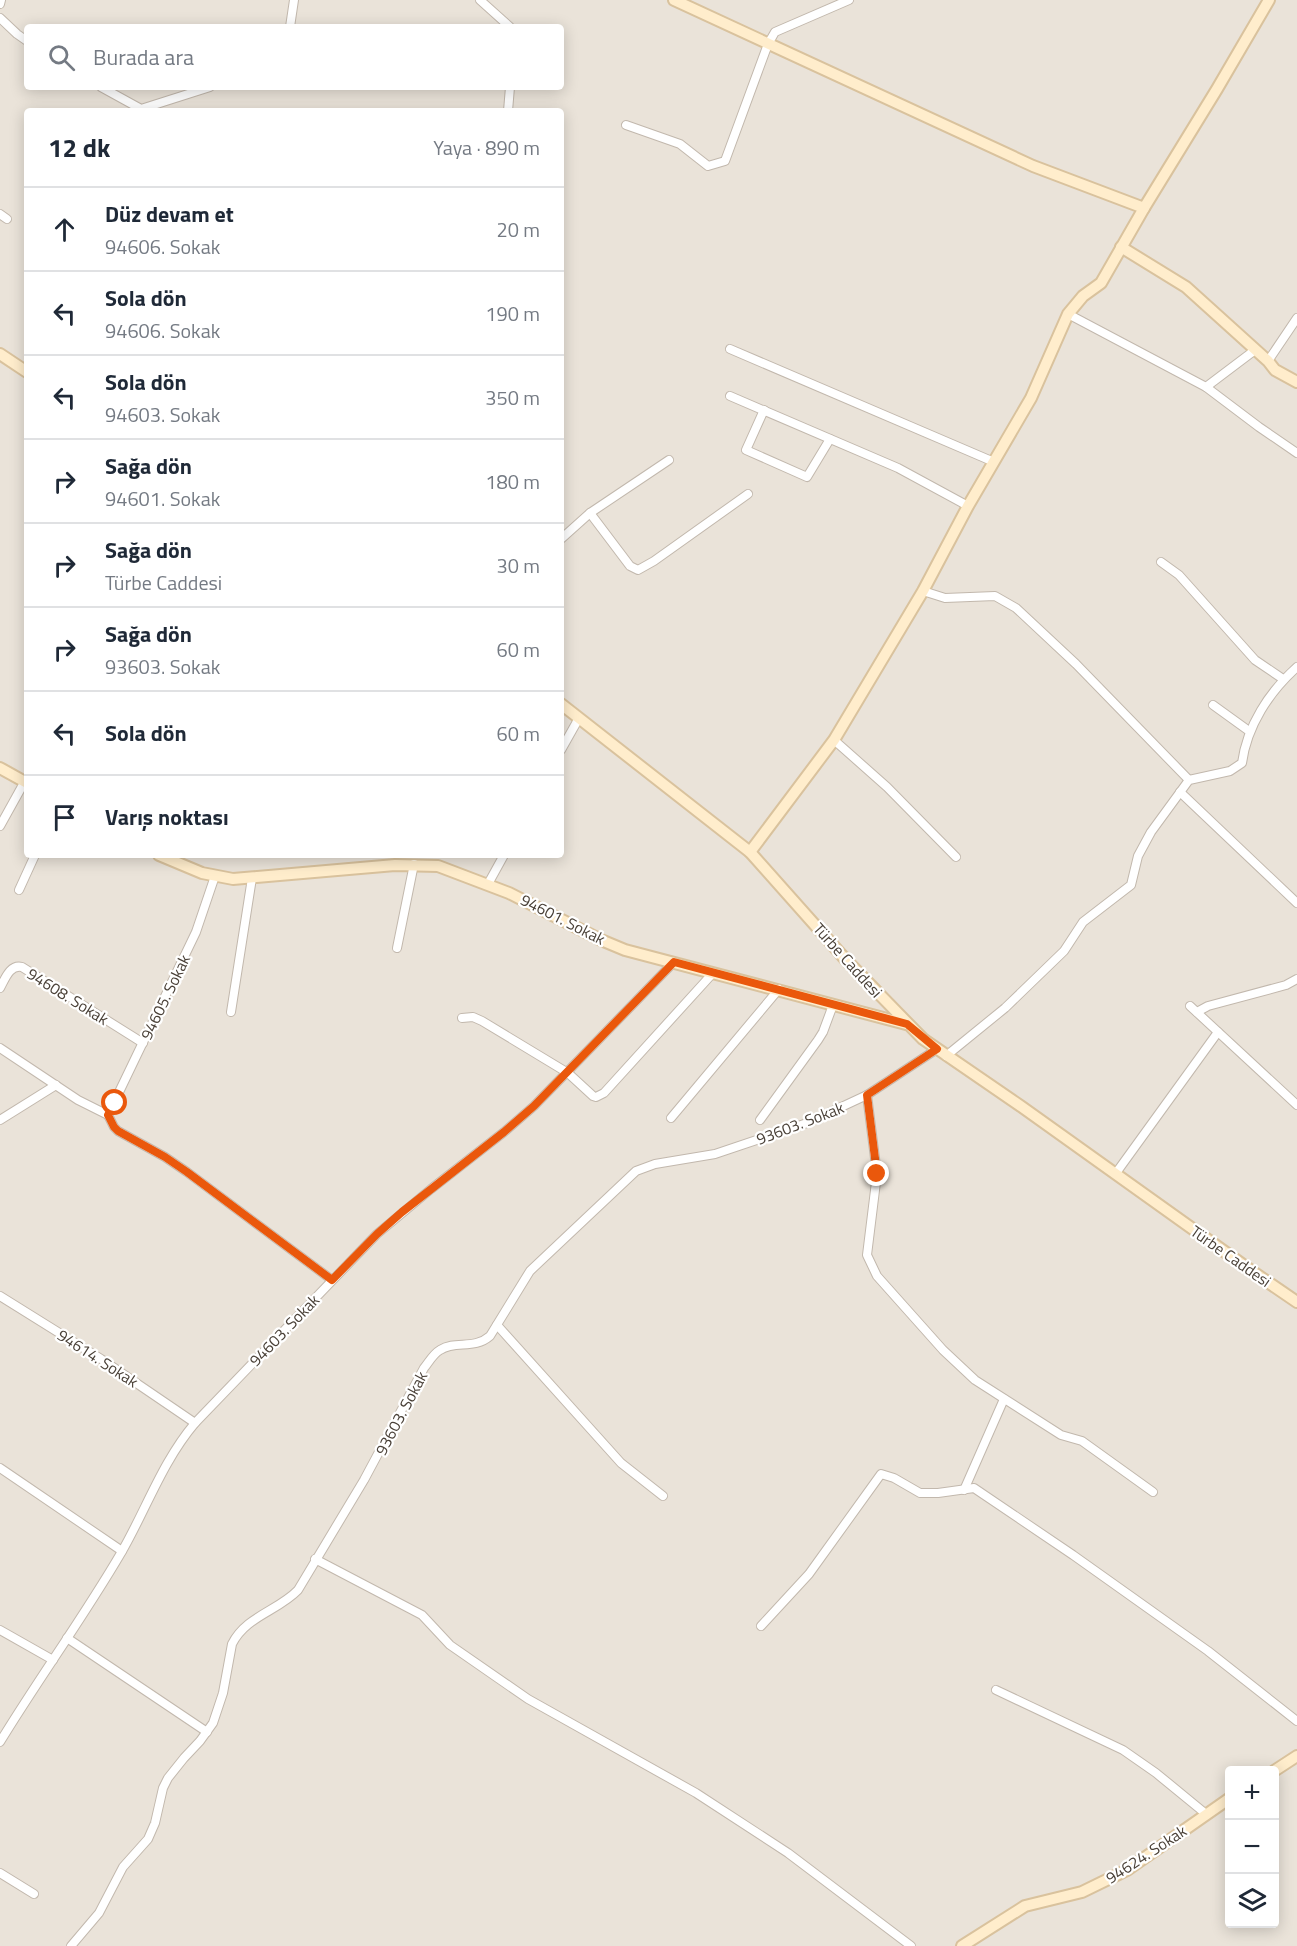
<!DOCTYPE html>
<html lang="tr">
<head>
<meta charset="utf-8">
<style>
	body { margin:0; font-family:"Titillium Web",sans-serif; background:#f2f2f3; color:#1f2937 }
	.controls { position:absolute; right:18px; bottom:18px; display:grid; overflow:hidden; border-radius:6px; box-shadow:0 3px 15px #0003 }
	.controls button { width:54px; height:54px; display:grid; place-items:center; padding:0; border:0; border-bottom:2px solid #e0e1e3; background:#fff; color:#1f2937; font:30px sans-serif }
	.stop { position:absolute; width:18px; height:18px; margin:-14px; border:4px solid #ea580c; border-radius:50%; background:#fff }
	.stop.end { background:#ea580c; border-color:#fff; box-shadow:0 2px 6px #0008 }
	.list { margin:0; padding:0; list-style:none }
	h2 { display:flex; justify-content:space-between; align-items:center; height:78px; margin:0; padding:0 24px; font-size:26px }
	h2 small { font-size:20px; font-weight:400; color:#747a83 }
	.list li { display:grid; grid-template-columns:39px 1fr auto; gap:18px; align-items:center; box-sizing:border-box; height:84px; padding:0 24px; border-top:2px solid #e0e1e3 }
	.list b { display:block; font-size:22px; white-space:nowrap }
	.list p { margin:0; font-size:20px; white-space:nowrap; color:#747a83 }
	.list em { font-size:20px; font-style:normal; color:#747a83 }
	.icon { flex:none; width:33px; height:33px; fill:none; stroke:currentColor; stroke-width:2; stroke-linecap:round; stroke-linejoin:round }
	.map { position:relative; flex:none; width:1297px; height:1946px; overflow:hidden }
	.search { position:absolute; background:#fff; box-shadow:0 3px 15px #0003; left:24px; top:24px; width:540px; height:66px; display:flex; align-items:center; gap:15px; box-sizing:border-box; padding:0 21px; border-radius:6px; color:#747a83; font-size:22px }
	.panel { position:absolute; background:#fff; box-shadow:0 3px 15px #0003; left:24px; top:108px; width:540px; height:750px; border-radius:6px }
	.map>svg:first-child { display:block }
</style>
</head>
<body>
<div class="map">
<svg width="1297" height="1946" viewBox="0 0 1297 1946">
	<rect width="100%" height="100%" fill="#f6f1eb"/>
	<!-- residential -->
	<path fill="#eae3d9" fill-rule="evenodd" d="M0,0h1297v1946h-1297zM27,27h534v60h-534zM27,111h534v744h-534zM1230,1770h44v154h-44z"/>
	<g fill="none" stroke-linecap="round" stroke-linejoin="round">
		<defs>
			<g id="street">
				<path d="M480,0l30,27"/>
				<path d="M0,4l1,-4"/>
				<path d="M0,18l17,16 10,7"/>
				<path d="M290,27l4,-27"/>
				<path d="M101,87l40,22 69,-22"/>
				<path d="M508,111l2,-24"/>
				<path d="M626,125l54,19 28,22 17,-5 43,-117 7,-12 74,-32"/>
				<path d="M0,214l7,5"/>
				<path d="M1068,314l138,73 53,40 38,26"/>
				<path d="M730,349l264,113"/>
				<path d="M1268,361l29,-43"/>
				<path d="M1206,387l49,-37"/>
				<path d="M730,396l168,72 70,38"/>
				<path d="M764,410l-18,40 61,27 23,-38"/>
				<path d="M590,513l40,53 8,4 16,-9 94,-67"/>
				<path d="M561,539l29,-26 79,-53"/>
				<path d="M1161,562l18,13 76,85 28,19"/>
				<path d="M923,591l22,7 50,-2 21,12 60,56 113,116"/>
				<path d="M1213,705l36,26"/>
				<path d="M834,740l53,47 69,70"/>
				<path d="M561,750l18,-32"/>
				<path d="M1180,792l117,111"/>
				<path d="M0,826l25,-45"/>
				<path d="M488,884l16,-29"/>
				<path d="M19,890l16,-35"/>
				<path d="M397,948l17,-84"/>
				<path d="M0,988c5,-9 10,-24 22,-21l121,76"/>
				<path d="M1190,1006l107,99"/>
				<path d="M231,1012l21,-134"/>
				<path d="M1197,1012l11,-6 78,-21 11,-6"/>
				<path d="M462,1018l11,-1 9,4 86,52 25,23 3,1 8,-4 109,-120"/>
				<path d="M0,1048l78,52 30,15 6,12 4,4 47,26 22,15 145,108"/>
				<path d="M946,1056l59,-48 59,-57 19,-29 48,-37 7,-29 13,-24 38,-52 41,-9 12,-8c5,-37 27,-71 55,-96"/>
				<path d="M867,1095l10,79 -10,81 10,21 66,74 32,30 86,55 21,6 71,51"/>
				<path d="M108,1115l88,-183 19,-56"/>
				<path d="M671,1118l108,-129"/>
				<path d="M0,1120l56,-35"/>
				<path d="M760,1120l58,-80 5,-8 10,-27"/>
				<path d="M1116,1173l102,-141"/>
				<path d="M0,1296l101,63 94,64"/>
				<path d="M497,1325l124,138 42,33"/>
				<path d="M0,1468l122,83"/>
				<path d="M964,1490l40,-91"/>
				<path d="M315,1559l107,56 28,30 78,54 168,94 92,60 123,93"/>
				<path d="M761,1626l48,-52 72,-100 13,4 26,15h18l36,-5 99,67 135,96 89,70"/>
				<path d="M0,1630l53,30"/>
				<path d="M67,1638l140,94"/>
				<path d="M996,1690l127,60 33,23 50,41"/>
				<path d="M0,1742c39,-64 83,-124 121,-189 25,-43 41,-91 74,-130l182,-189 54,-45 73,-57 30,-26 140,-144"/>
				<path d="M0,1873l34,21"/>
				<path d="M71,1946l28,-33 24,-46 25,-28 7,-16 8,-35 5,-10 16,-20 16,-17 13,-18 10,-30 9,-49c14,-28 46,-33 66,-54l66,-110 60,-112c5,-6 9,-14 16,-18 16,-10 34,0 50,-14l40,-65 106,-100 19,-7 60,-10 92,-31 60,-28 70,-46"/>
			</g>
			<g id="secondary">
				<path d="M674,0l359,166 111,42"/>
				<path d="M1121,247l65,40 82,74 7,9 22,12"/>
				<path d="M0,354l27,18"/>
				<path d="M561,704l189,148 96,108 77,79 99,68 231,165 44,30"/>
				<path d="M0,768l27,15"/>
				<path d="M750,852l84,-112 89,-149 45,-85 63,-108 37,-84 15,-18 18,-13 43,-75 73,-119 52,-89"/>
				<path d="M159,855l43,18 31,6 162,-14 43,1 71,27 92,47 24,10 281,74"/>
				<path d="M1274,1771l23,-15"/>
				<path d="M962,1946l63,-40 57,-14 45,-22 103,-72"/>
			</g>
		</defs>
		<!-- street casing -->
		<use href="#street" stroke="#c2b8ad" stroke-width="10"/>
		<!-- secondary casing -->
		<use href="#secondary" stroke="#d9c29d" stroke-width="14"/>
		<!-- street -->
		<use href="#street" stroke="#fff" stroke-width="8"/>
		<!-- secondary -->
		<use href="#secondary" stroke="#ffedcc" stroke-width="10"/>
	</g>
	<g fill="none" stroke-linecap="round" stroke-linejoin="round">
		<!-- route -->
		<path stroke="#ea580c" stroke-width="8" d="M115,1103l-7,12 6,12 4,4 47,26 22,15 145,108 45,-46 25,-22 102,-80 30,-26 140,-144 233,62 30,25 -70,46 10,79"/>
	</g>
	<g text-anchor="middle" stroke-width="4.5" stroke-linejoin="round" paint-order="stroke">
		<!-- street labels -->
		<g font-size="16" fill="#4a4138" stroke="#fff">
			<text transform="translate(563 919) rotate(27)" y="6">94601. Sokak</text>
			<text transform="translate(848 960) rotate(48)" y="6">Türbe Caddesi</text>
			<text transform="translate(68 996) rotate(32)" y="6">94608. Sokak</text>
			<text transform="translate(165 997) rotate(-64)" y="6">94605. Sokak</text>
			<text transform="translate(800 1123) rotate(-21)" y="6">93603. Sokak</text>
			<text transform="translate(1231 1256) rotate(35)" y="6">Türbe Caddesi</text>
			<text transform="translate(284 1330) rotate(-46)" y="6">94603. Sokak</text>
			<text transform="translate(98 1358) rotate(33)" y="6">94614. Sokak</text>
			<text transform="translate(401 1413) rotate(-62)" y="6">93603. Sokak</text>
			<text transform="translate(1146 1854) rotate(-33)" y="6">94624. Sokak</text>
		</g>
	</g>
</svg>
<div class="controls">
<button>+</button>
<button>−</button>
<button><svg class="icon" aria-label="layers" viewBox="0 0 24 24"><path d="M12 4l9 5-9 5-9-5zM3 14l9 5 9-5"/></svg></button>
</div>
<div class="stop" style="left:115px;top:1103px"></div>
<div class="stop end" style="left:877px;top:1174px"></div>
<div class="search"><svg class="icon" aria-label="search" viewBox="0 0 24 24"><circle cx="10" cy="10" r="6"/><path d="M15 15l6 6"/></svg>Burada ara</div>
<section class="panel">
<h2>12 dk<small>Yaya · 890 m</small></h2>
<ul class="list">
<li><svg class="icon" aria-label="ahead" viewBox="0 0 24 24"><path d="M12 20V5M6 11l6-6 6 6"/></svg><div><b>Düz devam et</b><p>94606. Sokak</p></div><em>20 m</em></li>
<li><svg class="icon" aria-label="left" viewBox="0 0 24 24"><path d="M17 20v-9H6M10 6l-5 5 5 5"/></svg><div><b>Sola dön</b><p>94606. Sokak</p></div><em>190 m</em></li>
<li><svg class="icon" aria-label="left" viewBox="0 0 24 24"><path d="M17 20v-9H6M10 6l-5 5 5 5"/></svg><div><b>Sola dön</b><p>94603. Sokak</p></div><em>350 m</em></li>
<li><svg class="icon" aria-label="right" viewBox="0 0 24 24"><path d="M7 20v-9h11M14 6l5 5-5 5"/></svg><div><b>Sağa dön</b><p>94601. Sokak</p></div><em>180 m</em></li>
<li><svg class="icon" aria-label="right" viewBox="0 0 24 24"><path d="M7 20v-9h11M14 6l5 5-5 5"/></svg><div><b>Sağa dön</b><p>Türbe Caddesi</p></div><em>30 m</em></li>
<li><svg class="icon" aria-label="right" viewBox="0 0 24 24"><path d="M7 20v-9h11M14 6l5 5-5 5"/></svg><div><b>Sağa dön</b><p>93603. Sokak</p></div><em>60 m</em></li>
<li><svg class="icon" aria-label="left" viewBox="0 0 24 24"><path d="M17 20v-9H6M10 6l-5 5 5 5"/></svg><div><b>Sola dön</b></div><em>60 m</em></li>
<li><svg class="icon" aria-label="arrive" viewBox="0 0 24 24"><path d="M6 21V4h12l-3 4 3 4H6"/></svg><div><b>Varış noktası</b></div></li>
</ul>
</section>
</div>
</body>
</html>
